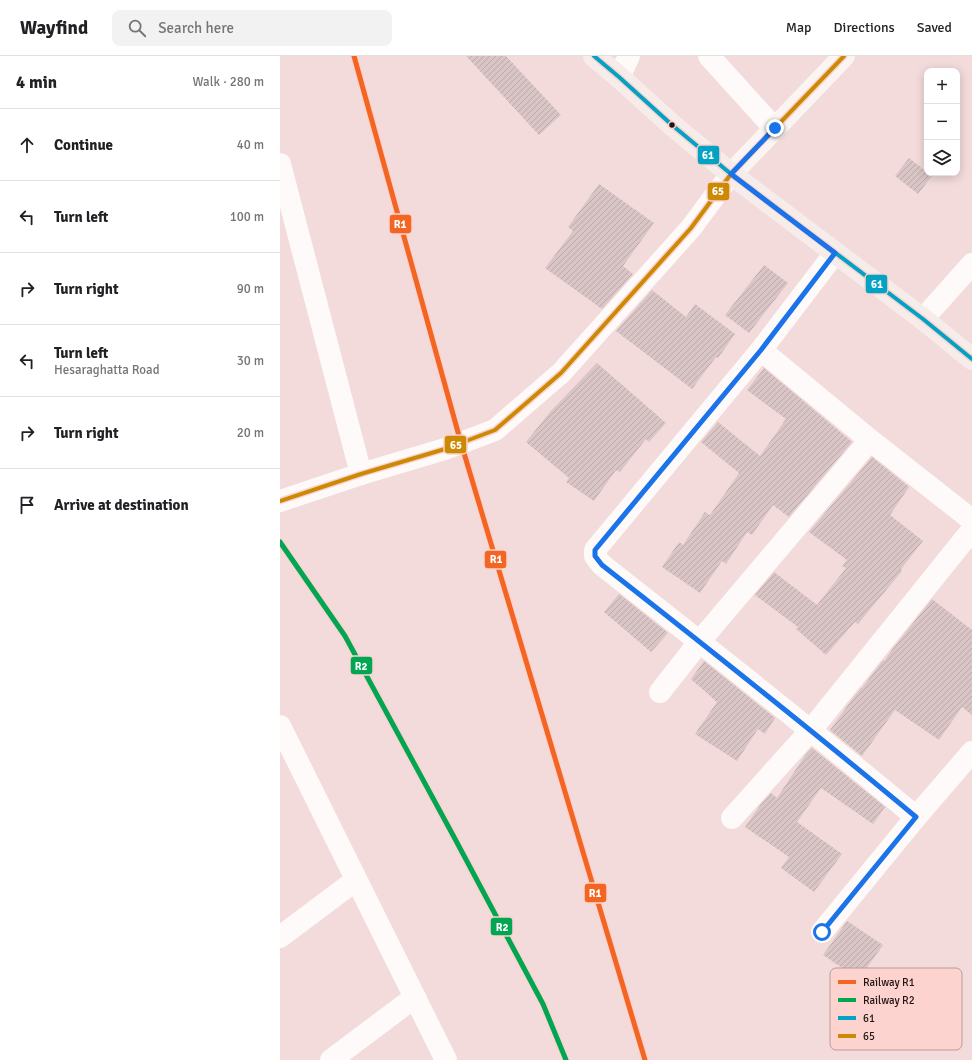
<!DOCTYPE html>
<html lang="en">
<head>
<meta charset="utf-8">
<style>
	body { margin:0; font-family:Signika,sans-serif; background:#f2f2f2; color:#202124 }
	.controls { position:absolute; right:12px; top:12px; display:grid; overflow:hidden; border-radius:8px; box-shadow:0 2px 10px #0003 }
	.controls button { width:36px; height:36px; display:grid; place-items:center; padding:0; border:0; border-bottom:1px solid #e0e0e0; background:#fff; color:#202124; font:20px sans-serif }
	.stop { position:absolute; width:12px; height:12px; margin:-9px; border:3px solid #1a73e8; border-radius:50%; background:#fff }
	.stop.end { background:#1a73e8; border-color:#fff; box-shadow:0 1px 4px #0008 }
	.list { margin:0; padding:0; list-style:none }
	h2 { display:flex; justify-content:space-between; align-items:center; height:52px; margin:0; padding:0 16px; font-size:17px }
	h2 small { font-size:13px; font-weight:400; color:#757577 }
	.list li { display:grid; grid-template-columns:26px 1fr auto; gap:12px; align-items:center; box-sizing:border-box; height:72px; padding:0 16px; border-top:1px solid #e0e0e0 }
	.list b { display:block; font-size:15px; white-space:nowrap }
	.list p { margin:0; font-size:13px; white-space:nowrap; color:#757577 }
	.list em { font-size:13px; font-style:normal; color:#757577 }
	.icon { flex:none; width:22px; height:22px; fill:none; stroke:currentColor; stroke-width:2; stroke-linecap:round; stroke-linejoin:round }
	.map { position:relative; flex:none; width:692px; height:1004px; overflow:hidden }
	header { display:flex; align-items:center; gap:24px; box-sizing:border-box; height:56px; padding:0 20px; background:#fff; border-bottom:1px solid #e0e0e0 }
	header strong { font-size:19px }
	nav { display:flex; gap:22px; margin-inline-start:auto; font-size:14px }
	.search { width:280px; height:36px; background:#f2f2f2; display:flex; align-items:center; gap:10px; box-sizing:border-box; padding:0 14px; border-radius:8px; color:#757577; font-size:15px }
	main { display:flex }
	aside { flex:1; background:#fff }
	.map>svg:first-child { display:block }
</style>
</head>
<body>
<header>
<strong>Wayfind</strong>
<div class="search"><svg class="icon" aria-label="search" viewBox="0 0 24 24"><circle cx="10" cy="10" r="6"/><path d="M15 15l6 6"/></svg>Search here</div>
<nav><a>Map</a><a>Directions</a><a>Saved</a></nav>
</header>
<main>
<aside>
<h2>4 min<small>Walk · 280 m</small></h2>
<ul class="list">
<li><svg class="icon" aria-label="ahead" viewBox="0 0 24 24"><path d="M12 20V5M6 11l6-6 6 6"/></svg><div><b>Continue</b></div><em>40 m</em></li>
<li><svg class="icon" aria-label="left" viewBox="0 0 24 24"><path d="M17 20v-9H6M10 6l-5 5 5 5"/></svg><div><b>Turn left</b></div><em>100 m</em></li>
<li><svg class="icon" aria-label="right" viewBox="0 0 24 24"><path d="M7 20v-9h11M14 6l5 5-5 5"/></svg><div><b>Turn right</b></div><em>90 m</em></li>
<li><svg class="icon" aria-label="left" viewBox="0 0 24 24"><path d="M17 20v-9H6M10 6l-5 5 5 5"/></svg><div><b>Turn left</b><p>Hesaraghatta Road</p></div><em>30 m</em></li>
<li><svg class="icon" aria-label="right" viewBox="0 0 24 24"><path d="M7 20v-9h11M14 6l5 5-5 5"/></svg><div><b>Turn right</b></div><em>20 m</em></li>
<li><svg class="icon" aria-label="arrive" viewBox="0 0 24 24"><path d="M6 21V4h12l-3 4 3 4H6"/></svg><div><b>Arrive at destination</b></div></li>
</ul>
</aside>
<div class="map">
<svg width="692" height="1004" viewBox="0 0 692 1004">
	<defs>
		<pattern id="building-hatch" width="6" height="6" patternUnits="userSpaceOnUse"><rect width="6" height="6" fill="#dac5c6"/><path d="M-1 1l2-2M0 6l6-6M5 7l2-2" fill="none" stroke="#bba8a9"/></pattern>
	</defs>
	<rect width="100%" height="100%" fill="#f2dbda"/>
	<!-- building -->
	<g fill="url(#building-hatch)">
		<path d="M186,0h40l55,59 -22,20z"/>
		<path d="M629,102l23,18 -14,18 -23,-18z"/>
		<path d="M319,128l55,39 -31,43 10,8 -31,35 -57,-41 28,-37 -5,-4z"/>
		<path d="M484,209l24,18 -39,50 -24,-18z"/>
		<path d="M372,234l34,27 9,-13 40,30 -17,24 -2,-1 -24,32 -76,-58z"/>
		<path d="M317,307l69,60 -17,19 -3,-3 -26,33 -4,-2 -22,31 -28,-19 3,-4 -43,-36 24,-30z"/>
		<path d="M484,312l88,74 -63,75 -16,-12 -21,30 -5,-3 -21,32 -4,-3 -22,32 -38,-26 17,-25 4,3 22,-33 5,3 29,-42 -38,-31 17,-20 42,34 26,-37 -39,-29z"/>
		<path d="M592,401l37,30 -19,28 33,26 -22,28 1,2 -44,53 -3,-2 -29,33 -30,-26 2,-2 -43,-32 19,-23 43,33 29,-37 -4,-2 5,-6 -38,-28z"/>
		<path d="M339,538l49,39 -17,19 -47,-40z"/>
		<path d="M652,543l40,31v85l-10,-8 -23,33 -44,-30 -33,46 -32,-26 23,-32 8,-10h1l21,-28 1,1 10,-14z"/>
		<path d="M424,605l71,57 -10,16 -7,-5 -21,32 -42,-27 22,-32 -26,-23z"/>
		<path d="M532,692l73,59 -12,17 -52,-36 -24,34 45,32 -28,38 -33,-24 8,-11 -44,-30 16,-23 10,-11 6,5 29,-44z"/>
		<path d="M567,865l36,24 -24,34 -36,-24z"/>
	</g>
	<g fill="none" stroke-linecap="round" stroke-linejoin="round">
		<!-- street -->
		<g stroke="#fdfaf9" stroke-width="22">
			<path d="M429,0l66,73"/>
			<path d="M339,21l10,-21"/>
			<path d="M0,108l81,310"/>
			<path d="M555,197l-74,97 -166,200v6l7,9c106,83 211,166 314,252"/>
			<path d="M643,263l49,-55"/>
			<path d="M481,294l109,90 102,80"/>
			<path d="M0,445l81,-27 84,-25 50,-19 66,-57 130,-145 40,-54"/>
			<path d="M380,636l40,-51 170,-201"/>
			<path d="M0,670l166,334"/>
			<path d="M452,762l79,-88 161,-200"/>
			<path d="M542,876l94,-115 56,-65"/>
			<path d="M0,881l76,-57"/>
			<path d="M51,1004l84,-63"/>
		</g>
		<!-- secondary -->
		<path stroke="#faf4f2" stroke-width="22" d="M451,118l113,-118"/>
		<!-- primary -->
		<path stroke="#f6edea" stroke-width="22" d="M314,0l25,21 53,48 59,49 192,145 49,40"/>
		<!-- rail -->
		<path stroke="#c1bcbb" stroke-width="3" stroke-dasharray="7 7" stroke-linecap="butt" d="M74,0l107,387 184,617"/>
		<defs>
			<path id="bus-1" d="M314,0l25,21 53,48 59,49 192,145 49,40"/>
			<path id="bus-2" d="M0,445l81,-27 84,-25 50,-19 66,-57 130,-145 40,-54 113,-118"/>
		</defs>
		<!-- bus-1 casing -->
		<use href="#bus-1" stroke="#fcd3cf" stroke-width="7"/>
		<!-- bus-2 casing -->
		<use href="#bus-2" stroke="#fcd3cf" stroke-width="7"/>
		<!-- bus-1 -->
		<use href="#bus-1" stroke="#02a2c5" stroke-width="4"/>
		<!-- bus-2 -->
		<use href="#bus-2" stroke="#cc8904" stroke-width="4"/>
		<defs>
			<path id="rail-1" d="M74,0l107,387 184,617"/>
			<path id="rail-2" d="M0,486l65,94 109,201 89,167 23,56"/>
		</defs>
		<!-- rail-1 casing -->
		<use href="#rail-1" stroke="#fcd3cf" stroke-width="8"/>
		<!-- rail-2 casing -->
		<use href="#rail-2" stroke="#fcd3cf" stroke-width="8"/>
		<!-- rail-1 -->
		<use href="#rail-1" stroke="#f26522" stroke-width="5"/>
		<!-- rail-2 -->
		<use href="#rail-2" stroke="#00a651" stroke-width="5"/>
	</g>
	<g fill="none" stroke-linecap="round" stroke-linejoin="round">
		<!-- route -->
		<path stroke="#1a73e8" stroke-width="5" d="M495,72l-44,46 104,79 -74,97 -166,200v6l7,9c106,83 211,166 314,252l-94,115"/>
	</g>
	<!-- markers -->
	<circle fill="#221413" stroke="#fcd3cf" stroke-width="1.5" cx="392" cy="69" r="3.5"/>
	<!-- legend -->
	<rect x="550" y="912" width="132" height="82" rx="6" fill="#fcd3cf" stroke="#bb9a97" stroke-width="1"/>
	<rect x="558" y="924" width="18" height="4" fill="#f26522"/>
	<rect x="558" y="942" width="18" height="4" fill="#00a651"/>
	<rect x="558" y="960" width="18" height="4" fill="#02a2c5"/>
	<rect x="558" y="978" width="18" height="4" fill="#cc8904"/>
	<g font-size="11" fill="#221413">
		<text x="583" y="930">Railway R1</text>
		<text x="583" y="948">Railway R2</text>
		<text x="583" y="966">61</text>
		<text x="583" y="984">65</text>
	</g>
	<g stroke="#fcd3cf" stroke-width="1.5">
		<rect x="417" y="89" width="23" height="20" rx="4" fill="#02a2c5"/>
		<rect x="427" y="126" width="23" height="19" rx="4" fill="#cc8904"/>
		<rect x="109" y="158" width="23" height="20" rx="4" fill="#f26522"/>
		<rect x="585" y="218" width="23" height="20" rx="4" fill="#02a2c5"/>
		<rect x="164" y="379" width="23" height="19" rx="4" fill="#cc8904"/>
		<rect x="204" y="494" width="23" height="19" rx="4" fill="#f26522"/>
		<rect x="70" y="600" width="23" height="19" rx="4" fill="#00a651"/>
		<rect x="304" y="827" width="23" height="20" rx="4" fill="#f26522"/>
		<rect x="210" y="861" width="23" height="19" rx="4" fill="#00a651"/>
	</g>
	<g font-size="11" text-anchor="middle" font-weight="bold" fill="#fff">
		<text x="428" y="103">61</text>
		<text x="438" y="139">65</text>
		<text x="120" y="172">R1</text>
		<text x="597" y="232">61</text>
		<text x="176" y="393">65</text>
		<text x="216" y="507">R1</text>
		<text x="81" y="614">R2</text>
		<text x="315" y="841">R1</text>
		<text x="222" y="875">R2</text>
	</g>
</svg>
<div class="controls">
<button>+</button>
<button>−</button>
<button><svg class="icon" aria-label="layers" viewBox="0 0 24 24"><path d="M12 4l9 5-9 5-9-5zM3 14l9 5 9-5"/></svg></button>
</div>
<div class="stop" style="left:542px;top:876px"></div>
<div class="stop end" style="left:495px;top:72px"></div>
</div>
</main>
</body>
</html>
